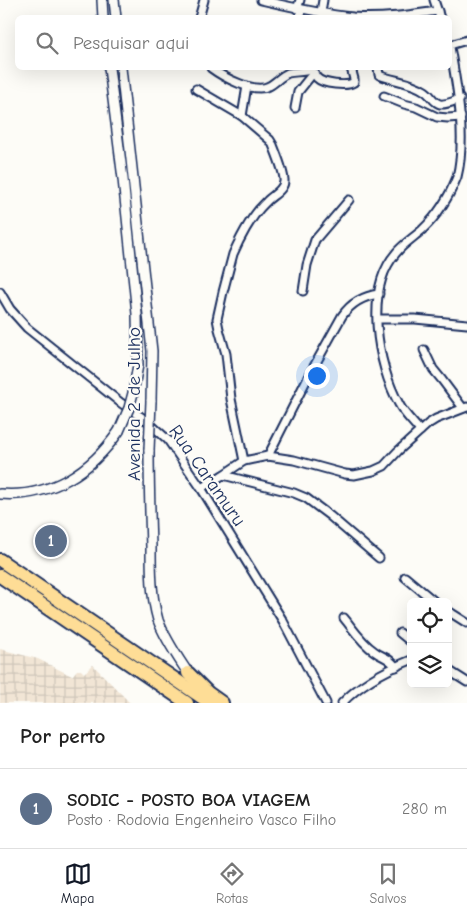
<!DOCTYPE html>
<html lang="pt">
<head>
<meta charset="utf-8">
<style>
	body { margin:0; font-family:"Comic Neue",sans-serif; background:#f6f6f6; color:#222 }
	.controls { position:absolute; right:15px; bottom:15px; display:grid; overflow:hidden; border-radius:8px; box-shadow:0 5px 20px #0002 }
	.controls button { width:45px; height:45px; display:grid; place-items:center; padding:0; border:0; border-bottom:1px solid #e0e0e0; background:#fff; color:#222; font:25px sans-serif }
	.you { position:absolute; left:316px; top:375px; width:18px; height:18px; margin:-12px; border:4px solid #fff; border-radius:50%; background:#1a73e8; box-shadow:0 0 0 8px #1a73e833 }
	.badge { display:grid; place-items:center; width:32px; height:32px; border-radius:50%; background:#111827; color:#fff; font-size:16px; font-weight:700 }
	.pin { position:absolute; translate:-50% -50%; border:2px solid #fff; box-shadow:0 1px 5px #0006 }
	.list { margin:0; padding:0; list-style:none }
	h2 { display:flex; justify-content:space-between; align-items:center; height:65px; margin:0; padding:0 20px; font-size:21px }
	h2 small { font-size:16px; font-weight:400; color:#767676 }
	.list li { display:grid; grid-template-columns:32px 1fr auto; gap:15px; align-items:center; box-sizing:border-box; height:80px; padding:0 20px; border-top:1px solid #e0e0e0 }
	.list b { display:block; font-size:19px; white-space:nowrap }
	.list p { margin:0; font-size:16px; white-space:nowrap; color:#767676 }
	.list em { font-size:16px; font-style:normal; color:#767676 }
	.icon { flex:none; width:28px; height:28px; fill:none; stroke:currentColor; stroke-width:2; stroke-linecap:round; stroke-linejoin:round }
	.map { position:relative; flex:none; width:467px; height:703px; overflow:hidden }
	.search { position:absolute; background:#fff; box-shadow:0 5px 20px #0002; left:15px; right:15px; top:15px; height:55px; display:flex; align-items:center; gap:12px; box-sizing:border-box; padding:0 18px; border-radius:8px; color:#767676; font-size:19px }
	.sheet { height:145px; background:#fff }
	nav { display:flex; justify-content:space-around; align-items:center; box-sizing:border-box; height:70px; border-top:1px solid #e0e0e0; background:#fff; font-size:14px; color:#767676 }
	nav a { display:grid; justify-items:center; gap:2px }
	nav .on { color:#111827 }
	.map>svg:first-child { display:block }
</style>
</head>
<body>
<div class="map">
<svg width="467" height="703" viewBox="0 0 467 703">
	<defs>
		<pattern id="industrial-grid" width="8" height="8" patternUnits="userSpaceOnUse" patternTransform="scale(1.25)"><rect width="8" height="8" fill="#f1e5d5"/><path d="M0 4h8M4 0v8" fill="none" stroke="#cec5b9"/></pattern>
	</defs>
	<rect width="100%" height="100%" fill="#fdfcf7"/>
	<filter id="ink" filterUnits="userSpaceOnUse"><feTurbulence type="fractalNoise" baseFrequency=".02" numOctaves="2"/><feDisplacementMap in="SourceGraphic" scale="10" xChannelSelector="R" yChannelSelector="G"/><feConvolveMatrix kernelMatrix="1 2 1 2 8 2 1 2 1" color-interpolation-filters="sRGB"/></filter>
	<g filter="url(#ink)">
		<!-- industrial -->
		<path fill="url(#industrial-grid)" d="M0,649l38,10 34,17 5,-6h4l3,3 9,-8 37,38h-130z"/>
		<g fill="none" stroke-linecap="round" stroke-linejoin="round">
			<defs>
				<g id="minor">
					<path d="M261,0c30,7 61,14 92,17 29,2 57,-2 85,-6"/>
					<path d="M434,0l6,18"/>
					<path d="M297,9l3,-9"/>
					<path d="M321,12l2,-12"/>
					<path d="M199,18l5,-18"/>
					<path d="M300,18l1,-9"/>
					<path d="M450,45l17,-5"/>
					<path d="M211,68c12,9 43,26 58,18 6,-3 12,-10 19,-13 8,-2 15,0 23,-4"/>
					<path d="M310,68c3,3 5,7 7,10 6,6 30,9 37,4v-3l-3,-11"/>
					<path d="M378,68l1,7c15,6 33,7 46,16 6,4 9,12 15,13 6,1 14,-3 20,-5"/>
					<path d="M196,89l46,27 28,24 3,5c3,8 12,29 11,37 -1,9 -13,14 -18,20 -15,14 -25,34 -33,52l-10,38 -6,27 2,10 7,25 5,45 13,62"/>
					<path d="M384,96l20,8 12,3 21,10 11,1 13,-1"/>
					<path d="M295,108l3,-16 16,-20"/>
					<path d="M242,116l5,-30"/>
					<path d="M303,291l4,-26 8,-25 34,-40"/>
					<path d="M0,292l10,17 17,19 94,75 26,18 21,19 33,48 82,133 43,82"/>
					<path d="M378,319h37l52,5"/>
					<path d="M424,350l9,19 9,11 21,28"/>
					<path d="M420,431c-7,-9 -16,-17 -21,-27 -22,-40 -35,-114 -3,-151 7,-9 17,-15 26,-23 15,-14 27,-33 35,-53 10,-40 0,-90 -7,-130"/>
					<path d="M268,456l39,-77 35,-63c9,-13 21,-20 37,-22"/>
					<path d="M223,475l21,-14 24,-5 26,4 51,14 9,1 19,-4 11,-5 14,-15 30,-27 8,-5 31,-12"/>
					<path d="M201,488l22,-13 71,18 12,5 24,18 49,42"/>
					<path d="M405,577l30,25"/>
					<path d="M448,611l19,12"/>
					<path d="M344,618c9,11 18,25 30,33 10,8 13,4 22,16"/>
					<path d="M400,633l11,9"/>
					<path d="M448,670l19,12"/>
					<path d="M342,703c19,-20 44,-33 69,-43"/>
				</g>
				<g id="secondary">
					<path d="M102,0l1,18"/>
					<path d="M114,0l2,18"/>
					<path d="M109,68l14,111 14,135 1,51 -5,28"/>
					<path d="M121,68l31,283 -1,50"/>
					<path d="M149,450c0,33 1,65 2,97 0,24 0,49 7,73 7,19 19,36 30,53"/>
					<path d="M0,494c50,4 91,-22 119,-63"/>
				</g>
				<g id="motorway">
					<path d="M0,560l210,143"/>
					<path d="M0,576l187,127"/>
					<path d="M188,673l20,20 14,10"/>
				</g>
			</defs>
			<!-- minor casing -->
			<use href="#minor" stroke="#1b2f5e" stroke-width="11"/>
			<!-- secondary casing -->
			<use href="#secondary" stroke="#1b2f5e" stroke-width="12"/>
			<!-- motorway casing -->
			<use href="#motorway" stroke="#1b2f5e" stroke-width="16"/>
			<!-- minor -->
			<use href="#minor" stroke="#fdfcf7" stroke-width="7"/>
			<!-- secondary -->
			<use href="#secondary" stroke="#fdfcf7" stroke-width="9"/>
			<!-- motorway -->
			<use href="#motorway" stroke="#fedd96" stroke-width="12"/>
			<defs>
				<g id="secondary-bridge">
					<path d="M119,431l10,-23 4,-15"/>
					<path d="M149,450l2,-49"/>
				</g>
			</defs>
			<!-- secondary-bridge casing -->
			<use href="#secondary-bridge" stroke="#1b2f5e" stroke-width="12" stroke-linecap="butt"/>
			<!-- secondary-bridge -->
			<use href="#secondary-bridge" stroke="#fdfcf7" stroke-width="9"/>
		</g>
	</g>
	<g text-anchor="middle" stroke-width="4.5" stroke-linejoin="round" paint-order="stroke">
		<!-- street labels -->
		<g font-size="19" fill="#1b2f5e" stroke="#fdfcf7">
			<text transform="translate(133 404) rotate(-90)" y="7">Avenida 2 de Julho</text>
			<text transform="translate(208 475) rotate(55)" y="7">Rua Caramuru</text>
		</g>
	</g>
</svg>
<div class="controls">
<button><svg class="icon" aria-label="locate" viewBox="0 0 24 24"><circle cx="12" cy="12" r="6"/><path d="M12 2v4M12 18v4M2 12h4M18 12h4"/></svg></button>
<button><svg class="icon" aria-label="layers" viewBox="0 0 24 24"><path d="M12 4l9 5-9 5-9-5zM3 14l9 5 9-5"/></svg></button>
</div>
<div class="you"></div>
<div class="pin badge" style="left:51px;top:541px;background:#5c6f8a">1</div>
<div class="search"><svg class="icon" aria-label="search" viewBox="0 0 24 24"><circle cx="10" cy="10" r="6"/><path d="M15 15l6 6"/></svg>Pesquisar aqui</div>
</div>
<section class="sheet">
<h2>Por perto<small></small></h2>
<ul class="list">
<li><span class="badge" style="background:#5c6f8a">1</span><div><b>SODIC - POSTO BOA VIAGEM</b><p>Posto · Rodovia Engenheiro Vasco Filho</p></div><em>280 m</em></li>
</ul>
</section>
<nav>
<a class="on"><svg class="icon" aria-label="map" viewBox="0 0 24 24"><path d="M3 6l6-2 6 2 6-2v14l-6 2-6-2-6 2zM9 4v14M15 6v14"/></svg>Mapa</a>
<a><svg class="icon" aria-label="directions" viewBox="0 0 24 24"><path d="M12 3l9 9-9 9-9-9zM9 14v-3h6M13 9l2 2-2 2"/></svg>Rotas</a>
<a><svg class="icon" aria-label="saved" viewBox="0 0 24 24"><path d="M7 4h10v16l-5-4-5 4z"/></svg>Salvos</a>
</nav>
</body>
</html>
